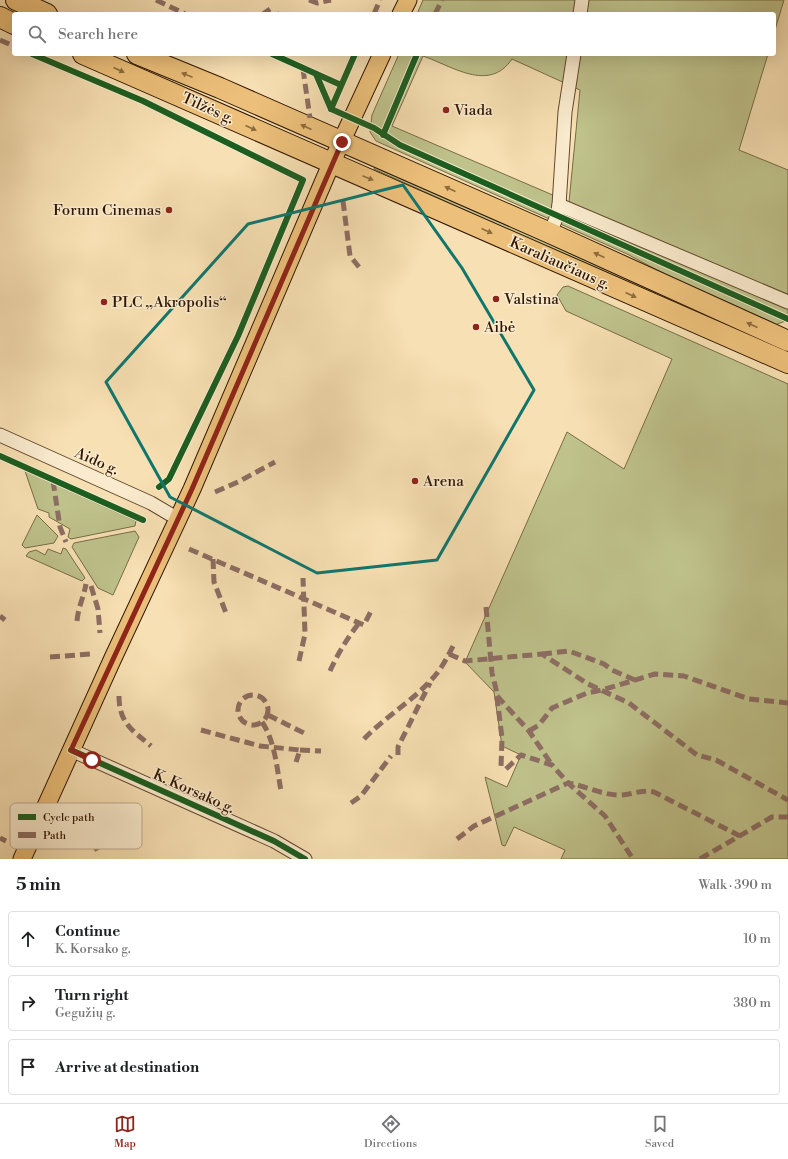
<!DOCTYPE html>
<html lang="en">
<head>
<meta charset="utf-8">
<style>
	body { margin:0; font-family:"Libre Bodoni",serif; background:#f6f6f6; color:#202124 }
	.stop { position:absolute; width:12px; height:12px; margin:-9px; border:3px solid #8f2418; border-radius:50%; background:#fff }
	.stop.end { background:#8f2418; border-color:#fff; box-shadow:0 1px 4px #0008 }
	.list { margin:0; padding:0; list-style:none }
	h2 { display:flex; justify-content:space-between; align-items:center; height:52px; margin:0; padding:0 16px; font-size:17px }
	h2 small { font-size:13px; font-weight:400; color:#757577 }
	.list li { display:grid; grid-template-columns:26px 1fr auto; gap:12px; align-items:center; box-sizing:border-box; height:56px; margin:0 8px 8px; padding:0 8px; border:1px solid #e0e0e0; border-radius:4px }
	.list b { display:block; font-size:15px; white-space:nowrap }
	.list p { margin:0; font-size:13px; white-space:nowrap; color:#757577 }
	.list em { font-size:13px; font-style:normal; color:#757577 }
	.icon { flex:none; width:22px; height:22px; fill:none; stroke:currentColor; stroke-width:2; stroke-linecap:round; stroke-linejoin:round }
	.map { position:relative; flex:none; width:788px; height:859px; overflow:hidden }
	.search { position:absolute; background:#fff; box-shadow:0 4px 16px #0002; left:12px; right:12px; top:12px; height:44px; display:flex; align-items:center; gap:10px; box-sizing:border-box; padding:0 14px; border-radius:4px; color:#757577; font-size:15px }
	.sheet { height:244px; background:#fff }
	nav { display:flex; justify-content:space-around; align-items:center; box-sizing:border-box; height:56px; border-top:1px solid #e0e0e0; background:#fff; font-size:11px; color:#757577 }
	nav a { display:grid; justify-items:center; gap:2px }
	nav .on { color:#8f2418 }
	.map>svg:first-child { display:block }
</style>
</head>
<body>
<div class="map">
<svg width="788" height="859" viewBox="0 0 788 859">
	<rect width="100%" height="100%" fill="#f7e0b3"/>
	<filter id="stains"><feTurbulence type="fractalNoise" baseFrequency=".005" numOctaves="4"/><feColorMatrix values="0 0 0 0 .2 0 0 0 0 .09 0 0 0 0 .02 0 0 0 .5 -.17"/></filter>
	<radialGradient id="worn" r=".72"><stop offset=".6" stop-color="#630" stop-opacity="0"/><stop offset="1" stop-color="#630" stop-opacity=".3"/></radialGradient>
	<!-- green -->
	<g fill="#bfc28b" stroke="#786c46" fill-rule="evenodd">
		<path d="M423,0h361l-10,33v-19h-357z"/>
		<path d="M399,54h369l-29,96 49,20v150l-13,5 -59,-24 -89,-47 -251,-113 -6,-9 2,-17zM423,56c29,10 66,37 89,3l68,31 -11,112 -177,-76z"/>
		<path d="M375,166l413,185v4l-414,-186z"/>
		<path d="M568,286l220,98v475h-227l4,-9 -51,-23 -9,19 -3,-1 -17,-68 22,10 14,-32 -19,-9 -8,-54 -29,-30 102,-230 57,37 48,-110 -106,-48 -9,-16 6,-8z"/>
		<path d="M25,471l111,50 -1,5 -64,13 -3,-2 2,-8 -21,-12v-4l-11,-4z"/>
		<path d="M37,515l21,21 -4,7 -29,5 -3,-3z"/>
		<path d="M135,531l4,6 -26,58 -15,-7 -26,-41 2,-4z"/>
		<path d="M63,548l3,1 19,29 -3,3 -56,-25 3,-4 7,-2 9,5 3,-6 13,5z"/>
	</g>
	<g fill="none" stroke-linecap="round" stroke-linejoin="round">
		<defs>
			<g id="minor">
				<path d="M580,14l2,-14"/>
				<path d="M559,205l229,97"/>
				<path d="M550,233l7,-17 2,-11 6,-93 9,-58"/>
				<path d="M0,435l151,68 27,16"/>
				<path d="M71,750l203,91 31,18"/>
			</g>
			<g id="major">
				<path d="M401,14l7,-14"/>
				<path d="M22,859l91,-201 79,-169 139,-325 51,-110"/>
			</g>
			<g id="highway">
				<path d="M16,0l31,14"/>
				<path d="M0,17l14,7"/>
				<path d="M83,54l705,309"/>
				<path d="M137,54l83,34 330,145 238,108"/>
			</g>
		</defs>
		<!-- minor casing -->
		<use href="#minor" stroke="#62482d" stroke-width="15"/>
		<!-- major casing -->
		<use href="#major" stroke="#301600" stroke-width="19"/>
		<!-- highway casing -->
		<use href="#highway" stroke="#301600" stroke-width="22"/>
		<!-- minor -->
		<use href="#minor" stroke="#faebce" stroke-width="13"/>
		<!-- major -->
		<use href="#major" stroke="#ecc07a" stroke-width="17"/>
		<!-- highway -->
		<use href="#highway" stroke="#ecc07a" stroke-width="20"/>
		<!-- quiet -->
		<g stroke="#8d6e63" stroke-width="5" stroke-dasharray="10 5" stroke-linecap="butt">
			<path d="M156,0l29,14"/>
			<path d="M309,0l8,3 14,-3"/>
			<path d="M263,14l7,-5"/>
			<path d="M279,14l1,-1"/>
			<path d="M374,14l6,-14"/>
			<path d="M435,14l7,-14"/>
			<path d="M0,40l14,6"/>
			<path d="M303,69l7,49"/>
			<path d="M343,201l7,55 9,11"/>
			<path d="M53,481l7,46 6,15"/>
			<path d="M215,492l23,-10 37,-20"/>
			<path d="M189,549l175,76 8,-16"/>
			<path d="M213,559l1,23 12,31"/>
			<path d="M91,586l7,23 2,24"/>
			<path d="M486,607l6,66 4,16 6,49 -1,29"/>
			<path d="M0,616l5,4"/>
			<path d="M77,621c1,-13 7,-25 9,-37"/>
			<path d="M449,654l16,7 77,-7 46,30 41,19 68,52 19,5 72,40"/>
			<path d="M542,654l27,-3 35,13 8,6 23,10"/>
			<path d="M50,657l41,-3"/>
			<path d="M299,661l6,-27 -2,-56"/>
			<path d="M330,671c7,-16 18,-34 29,-48"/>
			<circle cx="253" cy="710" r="15"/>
			<path d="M119,696c0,27 13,34 32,50"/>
			<path d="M497,696l32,35 23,34"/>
			<path d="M268,715l36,18"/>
			<path d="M262,722c13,19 15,47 19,69"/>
			<path d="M201,730l59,16 40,4 -4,12"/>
			<path d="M529,731l10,-6 13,-17 35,-15 15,-3 53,-16 29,2 65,23 39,4"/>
			<path d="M364,739c20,-21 47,-37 67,-59 10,-10 16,-22 22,-34"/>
			<path d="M300,750l21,1"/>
			<path d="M398,755v-8l32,-64"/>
			<path d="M506,769l15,-14 31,10 16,18 37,33 28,43"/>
			<path d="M351,803l10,-7 30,-40"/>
			<path d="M59,830l24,-6 15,28"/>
			<path d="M0,838l6,3"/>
			<path d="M457,839l17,-13 94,-43c18,3 33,12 52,12 13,0 19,-6 34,-3l86,44"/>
			<path d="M700,859l72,-42h16"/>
		</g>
		<defs>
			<g id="cycleway">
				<path d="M32,54l111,47 160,79 -65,156 -69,143 -10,8"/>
				<path d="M272,54l69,31"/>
				<path d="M316,74l15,35 43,19 26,17 388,174"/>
				<path d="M331,109l24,-55"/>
				<path d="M383,135l34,-81"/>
				<path d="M0,456l143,64"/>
				<path d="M71,750l203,91 31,18"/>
			</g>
		</defs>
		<!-- cycleway casing -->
		<use href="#cycleway" stroke="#faebce" stroke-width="8"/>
		<!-- cycleway -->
		<use href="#cycleway" stroke="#1b5e20" stroke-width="6"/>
	</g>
	<!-- one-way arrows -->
	<defs><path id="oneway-solid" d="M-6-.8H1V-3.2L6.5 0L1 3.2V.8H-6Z"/></defs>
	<g fill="#8e6b3d">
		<use href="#oneway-solid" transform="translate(119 70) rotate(24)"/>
		<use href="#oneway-solid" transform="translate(187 75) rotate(-158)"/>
		<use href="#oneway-solid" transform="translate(306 127) rotate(-156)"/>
		<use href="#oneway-solid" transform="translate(251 128) rotate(24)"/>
		<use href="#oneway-solid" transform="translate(368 178) rotate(23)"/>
		<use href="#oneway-solid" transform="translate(450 189) rotate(-156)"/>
		<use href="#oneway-solid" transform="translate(487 231) rotate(24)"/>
		<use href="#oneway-solid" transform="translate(599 255) rotate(-156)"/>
		<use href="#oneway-solid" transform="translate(631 295) rotate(24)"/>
		<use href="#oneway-solid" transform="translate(752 325) rotate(-156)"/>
	</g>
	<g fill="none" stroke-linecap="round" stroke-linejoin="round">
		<!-- route -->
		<path stroke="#8f2418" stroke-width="5" d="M92,760l-21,-10 121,-261 150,-347"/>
	</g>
	<!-- marked area -->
	<path fill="none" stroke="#0f766e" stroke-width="3" stroke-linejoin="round" d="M403,185l59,83 72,122 -97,170 -120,13 -147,-76 -64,-115 142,-158z"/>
	<!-- markers -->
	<g fill="#8f2418" stroke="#faebce" stroke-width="1.5">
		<circle cx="446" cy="110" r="4"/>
		<circle cx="169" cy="210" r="4"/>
		<circle cx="496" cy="299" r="4"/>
		<circle cx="104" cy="302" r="4"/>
		<circle cx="476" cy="327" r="4"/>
		<circle cx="415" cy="481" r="4"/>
	</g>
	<g text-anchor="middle" stroke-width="3" stroke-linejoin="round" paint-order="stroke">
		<!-- street labels -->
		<g font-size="15" fill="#301600" stroke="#faebce">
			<text transform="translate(208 108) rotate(24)" y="5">Tilžės g.</text>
			<text transform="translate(560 263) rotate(24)" y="5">Karaliaučiaus g.</text>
			<text transform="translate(97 461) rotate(24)" y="5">Aido g.</text>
			<text transform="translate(194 791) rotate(24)" y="5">K. Korsako g.</text>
		</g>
		<!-- poi labels -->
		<g font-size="15" fill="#301600" stroke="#faebce" text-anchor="start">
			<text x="454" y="115">Viada</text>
			<text x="161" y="215" text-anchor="end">Forum Cinemas</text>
			<text x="504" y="304">Valstina</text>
			<text x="112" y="307">PLC „Akropolis“</text>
			<text x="484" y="332">Aibė</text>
			<text x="423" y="486">Arena</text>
		</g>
	</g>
	<!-- legend -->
	<rect x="10" y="803" width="132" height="46" rx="6" fill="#faebce" stroke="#bdab90" stroke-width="1"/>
	<rect x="18" y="814" width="18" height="6" fill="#1b5e20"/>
	<rect x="18" y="832" width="18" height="6" fill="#8d6e63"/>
	<g font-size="11" fill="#301600">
		<text x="43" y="821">Cycle path</text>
		<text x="43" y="839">Path</text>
	</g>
	<rect width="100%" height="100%" filter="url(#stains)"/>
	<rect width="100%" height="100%" fill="url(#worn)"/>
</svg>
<div class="stop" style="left:92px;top:760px"></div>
<div class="stop end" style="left:342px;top:142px"></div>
<div class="search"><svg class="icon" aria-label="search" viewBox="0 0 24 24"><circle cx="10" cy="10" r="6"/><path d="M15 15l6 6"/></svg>Search here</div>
</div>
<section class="sheet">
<h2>5 min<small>Walk · 390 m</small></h2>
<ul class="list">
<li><svg class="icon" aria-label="ahead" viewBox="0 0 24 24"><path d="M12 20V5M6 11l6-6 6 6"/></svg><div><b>Continue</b><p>K. Korsako g.</p></div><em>10 m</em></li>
<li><svg class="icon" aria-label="right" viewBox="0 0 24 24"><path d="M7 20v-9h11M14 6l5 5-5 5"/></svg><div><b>Turn right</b><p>Gegužių g.</p></div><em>380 m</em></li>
<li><svg class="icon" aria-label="arrive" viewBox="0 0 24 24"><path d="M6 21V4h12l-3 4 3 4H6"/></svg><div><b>Arrive at destination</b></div></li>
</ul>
</section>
<nav>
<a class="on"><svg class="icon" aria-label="map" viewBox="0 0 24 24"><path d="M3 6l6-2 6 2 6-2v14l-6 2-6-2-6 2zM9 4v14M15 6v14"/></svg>Map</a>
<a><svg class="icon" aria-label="directions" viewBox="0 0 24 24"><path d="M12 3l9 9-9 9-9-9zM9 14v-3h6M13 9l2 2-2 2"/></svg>Directions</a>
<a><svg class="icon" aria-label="saved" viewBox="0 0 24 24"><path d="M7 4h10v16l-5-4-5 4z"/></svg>Saved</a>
</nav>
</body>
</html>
